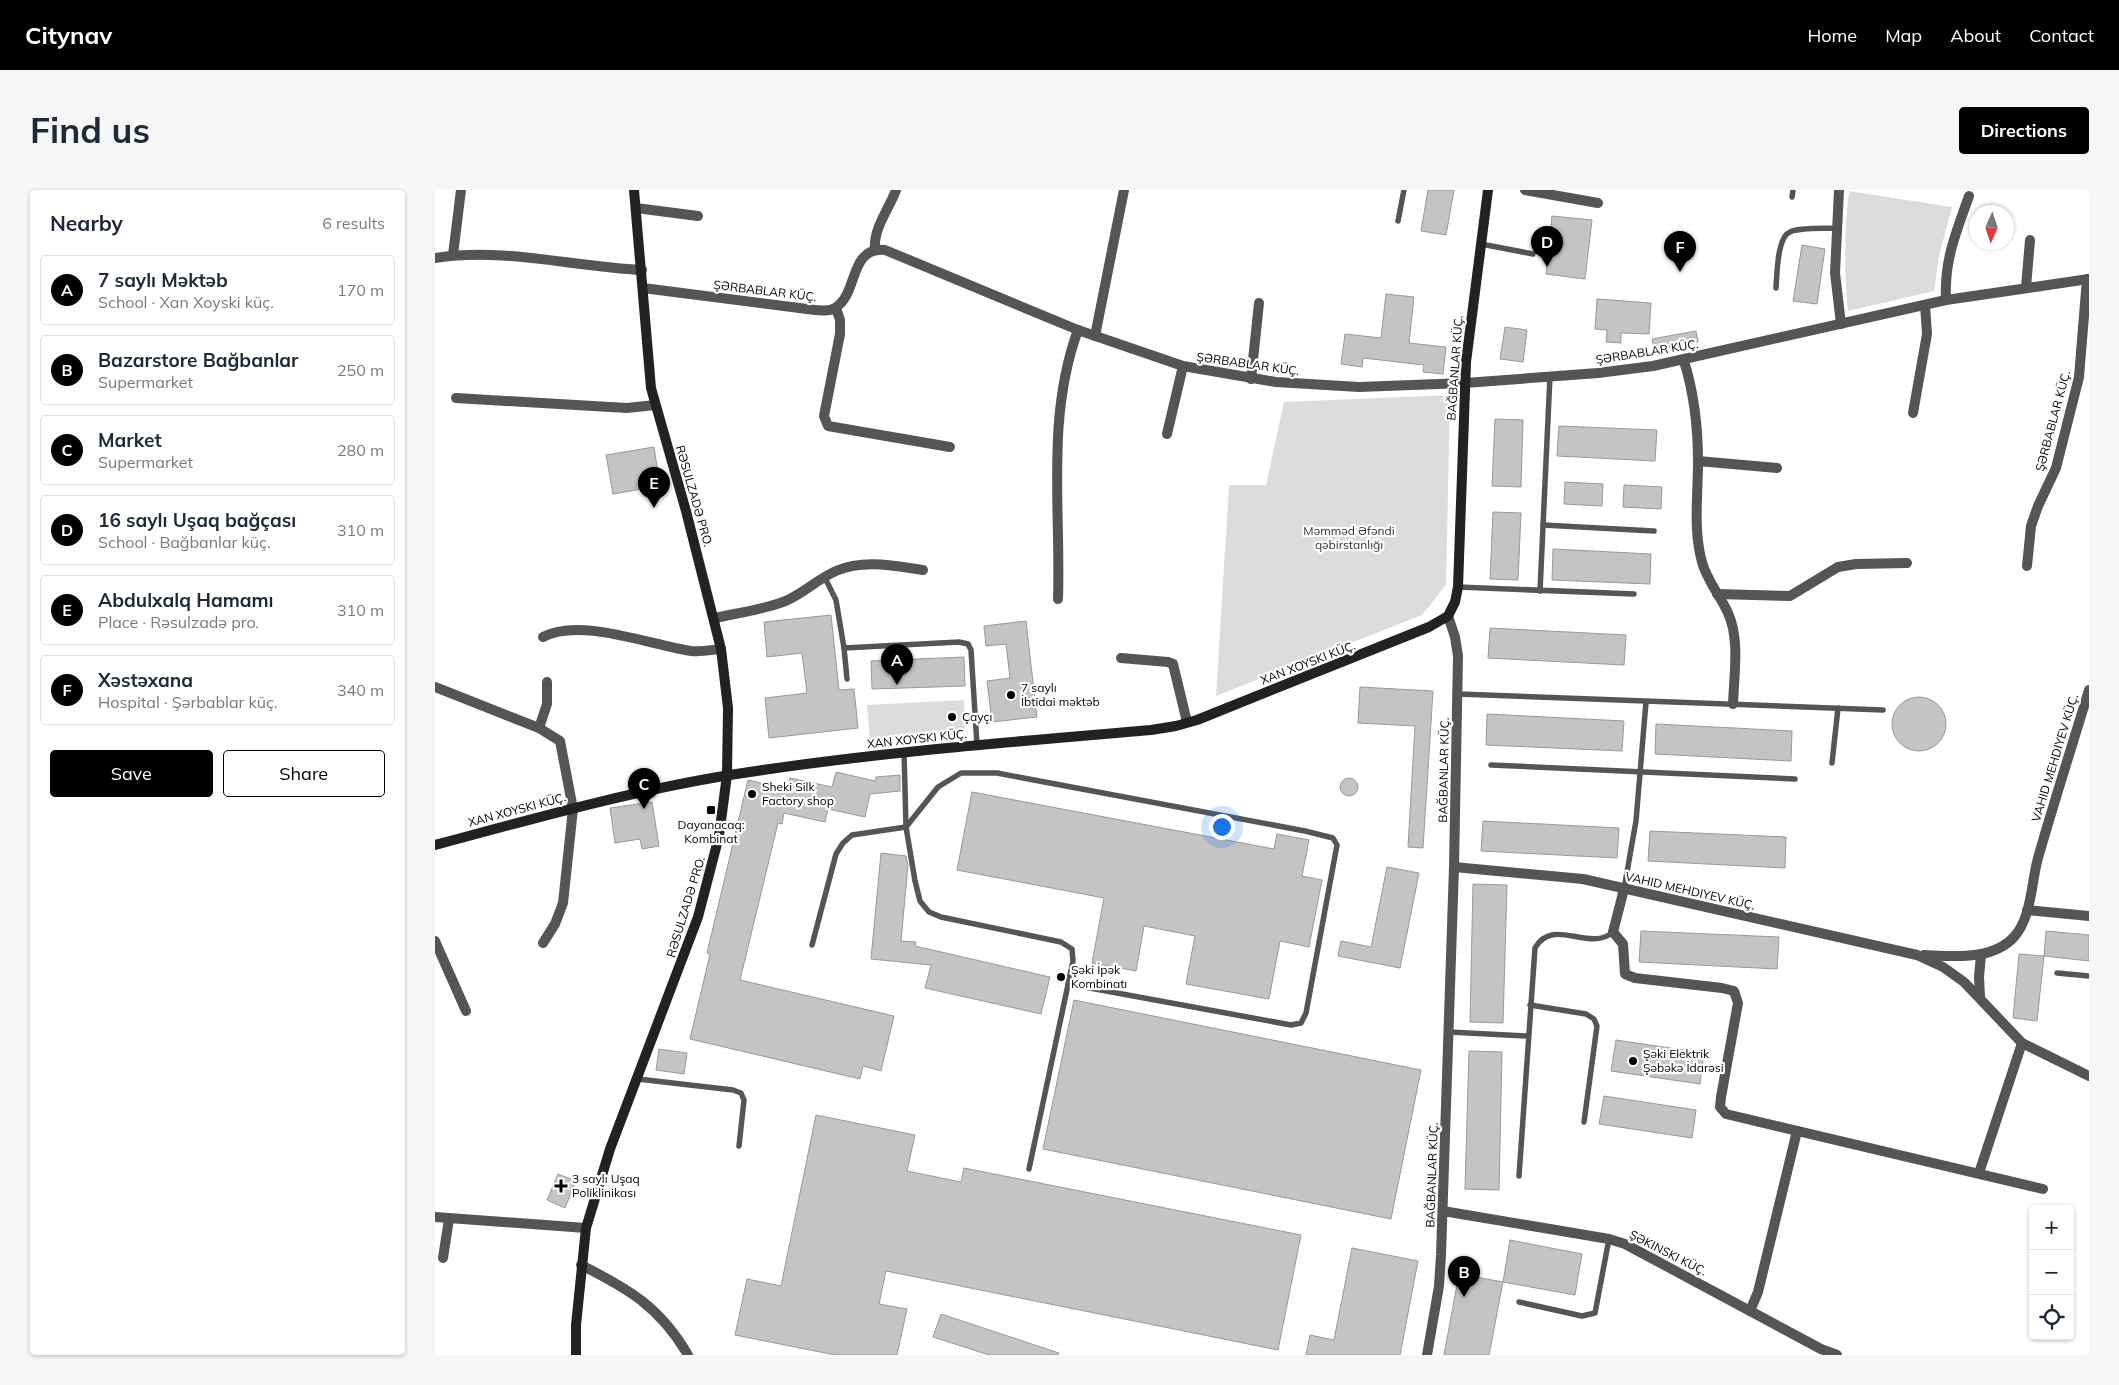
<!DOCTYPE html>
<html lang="en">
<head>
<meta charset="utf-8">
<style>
	body { margin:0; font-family:Mulish,sans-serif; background:#f6f6f7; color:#1f2937 }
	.controls { position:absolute; right:15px; bottom:15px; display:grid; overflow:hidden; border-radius:5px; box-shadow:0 1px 4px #0004 }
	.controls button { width:45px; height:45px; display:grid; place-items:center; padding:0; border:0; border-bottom:1px solid #e0e1e3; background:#fff; color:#1f2937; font:25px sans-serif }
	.compass { position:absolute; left:1534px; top:15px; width:45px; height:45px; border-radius:50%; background:#fff; box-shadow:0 1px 4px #0004; rotate:183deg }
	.you { position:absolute; left:786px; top:636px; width:18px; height:18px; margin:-12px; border:4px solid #fff; border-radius:50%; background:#1a73e8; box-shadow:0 0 0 8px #1a73e833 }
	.badge { display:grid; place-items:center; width:32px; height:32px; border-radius:50%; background:#000; color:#fff; font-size:16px; font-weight:700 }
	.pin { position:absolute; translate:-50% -41px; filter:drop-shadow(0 1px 2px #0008) }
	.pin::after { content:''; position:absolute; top:26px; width:18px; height:15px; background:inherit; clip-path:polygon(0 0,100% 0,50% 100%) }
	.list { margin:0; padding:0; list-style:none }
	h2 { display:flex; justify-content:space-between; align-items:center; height:65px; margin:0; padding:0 20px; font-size:21px }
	h2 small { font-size:16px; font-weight:400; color:#747a83 }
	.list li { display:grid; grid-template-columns:32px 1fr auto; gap:15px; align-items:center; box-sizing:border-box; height:70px; margin:0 10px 10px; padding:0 10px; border:1px solid #e0e1e3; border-radius:5px }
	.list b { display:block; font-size:19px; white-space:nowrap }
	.list p { margin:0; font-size:16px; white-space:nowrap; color:#747a83 }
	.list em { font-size:16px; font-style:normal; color:#747a83 }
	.actions { display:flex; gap:10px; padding:15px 20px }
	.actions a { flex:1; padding:11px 0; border:1px solid #000; border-radius:5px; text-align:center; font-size:18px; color:#000 }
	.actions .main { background:#000; color:#fff }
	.icon { flex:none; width:28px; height:28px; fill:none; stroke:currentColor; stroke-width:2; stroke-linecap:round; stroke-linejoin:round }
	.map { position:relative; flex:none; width:1654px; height:1165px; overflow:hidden; border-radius:5px }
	header { display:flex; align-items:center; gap:30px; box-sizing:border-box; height:70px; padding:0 25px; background:#000; color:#fff }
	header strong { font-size:24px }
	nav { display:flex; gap:28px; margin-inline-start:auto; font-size:18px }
	.intro { display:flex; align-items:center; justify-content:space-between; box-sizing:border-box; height:120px; padding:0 30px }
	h1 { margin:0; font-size:35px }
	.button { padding:12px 22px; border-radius:5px; background:#000; color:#fff; font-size:18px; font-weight:700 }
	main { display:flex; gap:30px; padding:0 30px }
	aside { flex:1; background:#fff; border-radius:5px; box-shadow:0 1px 4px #0004 }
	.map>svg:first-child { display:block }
</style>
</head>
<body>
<header>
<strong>Citynav</strong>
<nav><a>Home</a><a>Map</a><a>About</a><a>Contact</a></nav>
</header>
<div class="intro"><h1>Find us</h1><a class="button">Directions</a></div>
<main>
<aside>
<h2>Nearby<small>6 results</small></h2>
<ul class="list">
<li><span class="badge">A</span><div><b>7 saylı Məktəb</b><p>School · Xan Xoyski küç.</p></div><em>170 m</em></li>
<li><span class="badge">B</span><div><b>Bazarstore Bağbanlar</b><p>Supermarket</p></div><em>250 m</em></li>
<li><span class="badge">C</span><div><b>Market</b><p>Supermarket</p></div><em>280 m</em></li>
<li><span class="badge">D</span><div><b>16 saylı Uşaq bağçası</b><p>School · Bağbanlar küç.</p></div><em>310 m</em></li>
<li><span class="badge">E</span><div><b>Abdulxalq Hamamı</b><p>Place · Rəsulzadə pro.</p></div><em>310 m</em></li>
<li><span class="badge">F</span><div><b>Xəstəxana</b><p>Hospital · Şərbablar küç.</p></div><em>340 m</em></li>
</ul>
<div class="actions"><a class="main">Save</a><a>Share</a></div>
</aside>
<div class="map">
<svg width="1654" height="1165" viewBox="0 0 1654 1165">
	<rect width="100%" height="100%" fill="#fff"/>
	<!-- green -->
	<g fill="#dcdcdc">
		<path d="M1414,1l103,16 -13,49 -5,35 -86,20c-4,-41 -4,-79 1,-120z"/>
		<path d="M1015,205l-4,190 -24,30 -206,81 13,-211h37l18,-83z"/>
		<path d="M529,510l1,32 -95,9 -3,-36z"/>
	</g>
	<!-- building -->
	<g fill="#c4c4c4" stroke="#999">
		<path d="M993,0h26l-8,45 -25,-4z"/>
		<path d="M1117,26l40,4 -7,59 -39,-5z"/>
		<path d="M1367,55l23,4 -8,55 -24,-3z"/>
		<path d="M951,104l28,3 -5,46 37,4 -3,27 -20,-2 1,-7 -61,-7 -1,9 -21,-3 4,-30 36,4z"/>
		<path d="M1162,109l54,4 -2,31 -28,-1v10l-15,-1 1,-12 -12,-1z"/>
		<path d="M1070,137l22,3 -4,32 -23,-3z"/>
		<path d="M1261,141l2,11 -44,8 -2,-11z"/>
		<path d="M1060,229l28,1 -2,67 -29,-1z"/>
		<path d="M1124,236l98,4 -2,31 -98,-5z"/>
		<path d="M219,257l6,39 -47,8 -7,-39z"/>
		<path d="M1130,292l38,2 -1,22 -38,-2z"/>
		<path d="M1189,295l38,2 -1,22 -38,-2z"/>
		<path d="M1058,322l28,1 -3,67 -28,-1z"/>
		<path d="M1118,359l98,5 -1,30 -98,-4z"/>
		<path d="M396,425l8,75 15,-1 4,39 -89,10 -4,-40 42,-5 -5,-40 -35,4 -3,-35z"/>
		<path d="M591,431l11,96 -45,5 -5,-41 23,-3 -4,-34 -20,2 -2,-20z"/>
		<path d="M1055,438l136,7 -2,30 -136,-7z"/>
		<path d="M529,467l1,29 -93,3 -1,-28z"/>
		<path d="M925,497l73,4 -10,157 -15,-1 7,-121 -57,-3z"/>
		<circle cx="1484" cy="534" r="27"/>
		<path d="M1052,524l137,7 -2,30 -136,-6z"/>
		<path d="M1221,534l136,7 -1,30 -136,-7z"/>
		<path d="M401,582l39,9 1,-4 24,-2v16l-30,3 -5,23 -37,-8 -3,13 -41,-9 -2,11 -4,-1 -38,157 154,36 -13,55 -18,-5 -3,13 -170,-40 20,-85 -3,-1 41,-173 39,9 3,-11 42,9z"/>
		<circle cx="914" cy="597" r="9"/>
		<path d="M537,602l302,57 3,-15 32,6 -7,36 20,4 -13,67 -29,-6 -11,58 -83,-15 9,-48 -51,-10 -8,45 -44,-8 12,-65 -147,-28z"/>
		<path d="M217,612l7,44 -17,3 -2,-10 -25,4 -5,-35z"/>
		<path d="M1048,631l136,7 -2,30 -136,-7z"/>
		<path d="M1215,641l136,6 -1,31 -137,-7z"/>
		<path d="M446,663l25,3 2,9 -7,76 15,1 -1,4 135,31 -9,37 -116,-26 6,-23 -60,-6z"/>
		<path d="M952,677l32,6 -19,95 -62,-12 3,-15 30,6z"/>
		<path d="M1038,694l34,1 -4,138 -33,-1z"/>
		<path d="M1206,741l138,6 -2,32 -138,-7z"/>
		<path d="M1611,741l43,4v26l-45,-5z"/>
		<path d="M1584,764l25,2 -7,65 -24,-3z"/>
		<path d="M639,810l347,70 -30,149 -348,-70z"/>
		<path d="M1181,850l88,13 -4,31 -89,-13z"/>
		<path d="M224,859l28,4 -3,21 -28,-4z"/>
		<path d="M1034,861l33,1 -3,138 -34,-1z"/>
		<path d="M1169,906l92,14 -4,28 -93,-14z"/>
		<path d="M381,925l99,20 -8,36 54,11 3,-14 337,67 -23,115 -392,-79 -7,33 28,5 -10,46h-62l-100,-20 12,-56 34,7z"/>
		<path d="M123,984l18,7 -11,27 -18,-8z"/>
		<path d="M1075,1050l72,14 -7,41 -72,-13z"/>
		<path d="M917,1058l66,13 -18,94h-94l4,-20 24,5z"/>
		<path d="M1024,1084l44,8 -14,73h-45z"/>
		<path d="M506,1124l118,39 -1,2h-69l-56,-18z"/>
	</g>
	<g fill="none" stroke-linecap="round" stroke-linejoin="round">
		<!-- lane -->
		<g stroke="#555" stroke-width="5.5">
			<path d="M1357,7l1,-7"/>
			<path d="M963,31l6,-31"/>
			<path d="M1046,54l52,10"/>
			<path d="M1341,98c1,-13 1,-51 14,-56 10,-5 35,-3 47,-4"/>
			<path d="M1108,335l111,6"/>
			<path d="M390,388l11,22 8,48 115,-6 9,2 3,6 6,95"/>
			<path d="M1023,397l176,7"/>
			<path d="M1105,401l10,-215"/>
			<path d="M409,458l3,31"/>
			<path d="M1023,504l425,16"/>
			<path d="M469,561l2,76 9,54 5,20 9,11 12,5 120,25 11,7 1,12 -44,208"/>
			<path d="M1397,573l6,-55"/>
			<path d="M1056,575l304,14"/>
			<path d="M1189,699l12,-68 10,-119"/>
			<path d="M377,755l24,-91 7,-11 9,-8 54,-8 32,-40 23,-14h36l308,58 28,7 4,7 -31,168 -5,10 -10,2 -223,-41"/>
			<path d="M1622,783l32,3"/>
			<path d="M1095,815l56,9 8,5 3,7 -13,96"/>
			<path d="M1014,842l79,4"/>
			<path d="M203,889l95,11 8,3 3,7 -5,46"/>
			<path d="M1084,986l16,-228c18,-32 54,5 78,-16"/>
			<path d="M1084,1112l63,14 13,-3 14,-74"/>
		</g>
		<!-- street -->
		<g stroke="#555" stroke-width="10">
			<path d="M1090,0l73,13"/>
			<path d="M1404,0l-4,83 6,51"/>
			<path d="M201,18l62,8"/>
			<path d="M440,59c-2,-20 14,-40 21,-59"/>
			<path d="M18,65l8,-65"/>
			<path d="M0,68c69,-11 138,9 207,12"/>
			<path d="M1591,97l4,-47"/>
			<path d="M208,98l172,22c6,0 14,2 20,-2 24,-14 13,-61 50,-58l193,80 105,36 93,16 83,5 106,-4 133,-10 55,-7 293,-66 143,-21"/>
			<path d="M1511,110c-2,-40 10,-67 23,-104"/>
			<path d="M401,118l4,12v14l-16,82 4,10 122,21"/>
			<path d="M660,146l29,-146"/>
			<path d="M1249,171c10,32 14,67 14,101 0,33 -5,68 4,100 5,19 18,33 26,51 12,26 6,62 5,91"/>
			<path d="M816,189l8,-76"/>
			<path d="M21,208l171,10 28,-3"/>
			<path d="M1478,223l14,-79 -2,-29"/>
			<path d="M732,244l16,-68"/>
			<path d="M1263,271l79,7"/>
			<path d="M1592,376l4,-40 7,-20 18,-38 23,-91 8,-98"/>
			<path d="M1282,404l73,2 48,-29 18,-3 51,-1"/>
			<path d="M623,409c3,-90 -12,-182 20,-269"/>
			<path d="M280,428c22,-5 46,-8 68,-16 19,-7 34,-23 53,-31 28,-12 58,-5 87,-1"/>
			<path d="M108,447c37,-20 107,8 148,14 10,1 20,-1 30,-2"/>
			<path d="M686,468l47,4 5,2 14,58"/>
			<path d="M0,497l104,41 21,13 13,68 -10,94 -8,21 -12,19"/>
			<path d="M104,538l8,-24v-22"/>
			<path d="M1019,677l129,12 334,76 26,12 21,15 58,61 67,33"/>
			<path d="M1189,699l-11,43 10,12 2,30 10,4 87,10 12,3 4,12 -17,94 -1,10 6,7 317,75"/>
			<path d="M1592,720l62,6"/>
			<path d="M0,751l31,70"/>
			<path d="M1489,765c28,1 68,6 90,-18 18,-20 17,-54 24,-79 16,-56 34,-112 51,-168"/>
			<path d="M1545,807l-1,-20 2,-22"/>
			<path d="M1544,983l43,-130"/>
			<path d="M1008,1021l166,28 16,5 196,105 16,6"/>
			<path d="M0,1027l151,11"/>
			<path d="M8,1068l6,-39"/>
			<path d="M146,1075c48,24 79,42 107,90"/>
			<path d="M1315,1121l8,-19 39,-161"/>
			<path d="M992,1165l12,-69 2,-31 13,-388 4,-211 -3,-19 -7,-21"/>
		</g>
		<!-- secondary -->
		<g stroke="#222" stroke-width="10">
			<path d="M0,655c97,-26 196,-54 295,-70 139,-22 280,-33 421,-45l25,-4 21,-6 232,-93 19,-11 7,-14 3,-15 8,-225 22,-172"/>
			<path d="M141,1165v-30l10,-97 24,-79 88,-232 21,-81 8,-61 1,-67 -7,-59 -35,-138 -35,-123 -17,-198"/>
		</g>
	</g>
	<!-- markers -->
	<g fill="#000" stroke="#fff" stroke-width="2">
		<circle cx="576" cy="505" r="5"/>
		<circle cx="517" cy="527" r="5"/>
		<circle cx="317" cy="604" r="5"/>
		<rect x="271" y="615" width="10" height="10" rx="2.5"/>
		<circle cx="626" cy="787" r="5"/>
		<circle cx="1198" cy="871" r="5"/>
		<path d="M123.5 988.5h5v5h5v5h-5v5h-5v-5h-5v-5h5z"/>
	</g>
	<g text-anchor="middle" stroke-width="4.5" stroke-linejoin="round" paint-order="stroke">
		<!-- street labels -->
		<g font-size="12" fill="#000" stroke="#fff">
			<text transform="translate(330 101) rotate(7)" y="4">ŞƏRBABLAR KÜÇ.</text>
			<text transform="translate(1212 162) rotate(-9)" y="4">ŞƏRBABLAR KÜÇ.</text>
			<text transform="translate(813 174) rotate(8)" y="4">ŞƏRBABLAR KÜÇ.</text>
			<text transform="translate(1020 178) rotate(-86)" y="4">BAĞBANLAR KÜÇ.</text>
			<text transform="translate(1618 231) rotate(-75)" y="4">ŞƏRBABLAR KÜÇ.</text>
			<text transform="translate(259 306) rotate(74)" y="4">RƏSULZADƏ PRO.</text>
			<text transform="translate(873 473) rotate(-21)" y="4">XAN XOYSKI KÜÇ.</text>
			<text transform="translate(482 549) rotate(-6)" y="4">XAN XOYSKI KÜÇ.</text>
			<text transform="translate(1620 568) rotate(-73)" y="4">VAHID MEHDIYEV KÜÇ.</text>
			<text transform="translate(1009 580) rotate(-89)" y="4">BAĞBANLAR KÜÇ.</text>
			<text transform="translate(82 620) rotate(-15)" y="4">XAN XOYSKI KÜÇ.</text>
			<text transform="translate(1255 701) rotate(13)" y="4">VAHID MEHDIYEV KÜÇ.</text>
			<text transform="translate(251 717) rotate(-73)" y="4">RƏSULZADƏ PRO.</text>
			<text transform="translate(997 985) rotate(-88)" y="4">BAĞBANLAR KÜÇ.</text>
			<text transform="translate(1233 1063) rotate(27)" y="4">ŞƏKINSKI KÜÇ.</text>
		</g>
		<!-- park labels -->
		<g font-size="12" fill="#333" stroke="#fff">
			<text x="914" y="345">Məmməd Əfəndi<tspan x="914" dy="14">qəbirstanlığı</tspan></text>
		</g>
		<!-- poi labels -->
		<g font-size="12" fill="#000" stroke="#fff" text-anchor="start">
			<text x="586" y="502">7 saylı<tspan x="586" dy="14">İbtidai məktəb</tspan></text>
			<text x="527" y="531">Çayçı</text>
			<text x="327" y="601">Sheki Silk<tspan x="327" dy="14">Factory shop</tspan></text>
			<text x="276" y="639" text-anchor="middle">Dayanacaq:<tspan x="276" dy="14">Kombinat</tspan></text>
			<text x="636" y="784">Şəki İpək<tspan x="636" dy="14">Kombinatı</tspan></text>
			<text x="1208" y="868">Şəki Elektrik<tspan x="1208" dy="14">Şəbəkə İdarəsi</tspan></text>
			<text x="137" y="993">3 saylı Uşaq<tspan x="137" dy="14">Poliklinikası</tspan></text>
		</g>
	</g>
</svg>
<div class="controls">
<button>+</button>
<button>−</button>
<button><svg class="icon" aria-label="locate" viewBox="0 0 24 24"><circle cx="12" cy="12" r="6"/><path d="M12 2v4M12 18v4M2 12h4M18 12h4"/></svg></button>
</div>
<svg class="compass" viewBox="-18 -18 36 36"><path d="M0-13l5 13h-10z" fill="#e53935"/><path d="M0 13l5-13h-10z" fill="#747a83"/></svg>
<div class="you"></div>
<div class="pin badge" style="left:462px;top:495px">A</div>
<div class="pin badge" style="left:1029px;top:1107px">B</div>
<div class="pin badge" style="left:209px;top:619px">C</div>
<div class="pin badge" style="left:1112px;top:77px">D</div>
<div class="pin badge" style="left:219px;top:318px">E</div>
<div class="pin badge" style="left:1245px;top:82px">F</div>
</div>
</main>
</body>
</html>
